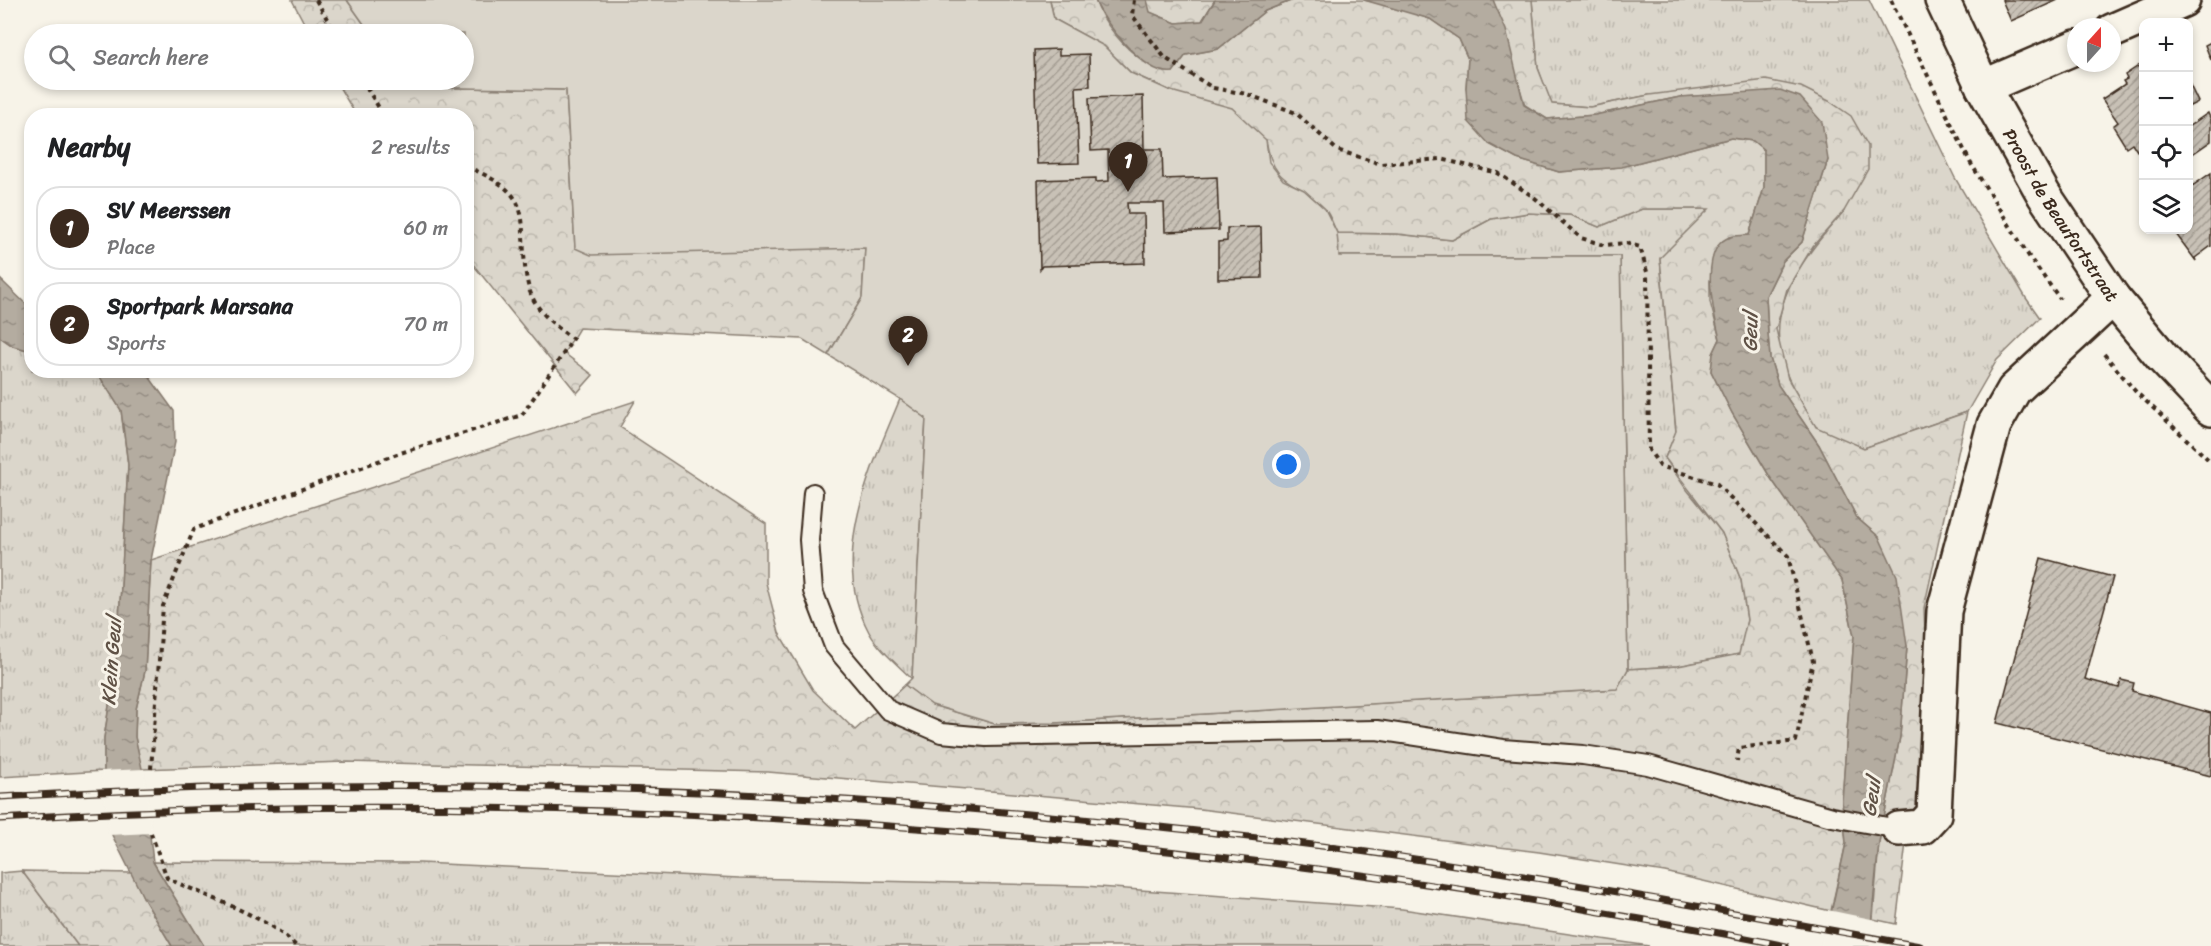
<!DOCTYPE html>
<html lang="en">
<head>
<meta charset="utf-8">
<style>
	body { margin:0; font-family:Sriracha,sans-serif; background:#f2f2f2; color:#202124 }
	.controls { position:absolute; right:18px; top:18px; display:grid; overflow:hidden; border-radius:12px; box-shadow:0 3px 9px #0003 }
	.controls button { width:54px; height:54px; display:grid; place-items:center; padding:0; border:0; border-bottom:2px solid #e0e0e0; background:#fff; color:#202124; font:30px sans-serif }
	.compass { position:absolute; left:2067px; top:18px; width:54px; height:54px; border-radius:50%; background:#fff; box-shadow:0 3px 9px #0003; rotate:21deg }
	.you { position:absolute; left:1287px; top:465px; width:21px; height:21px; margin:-15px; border:4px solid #fff; border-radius:50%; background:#1a73e8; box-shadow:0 0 0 9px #1a73e833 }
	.badge { display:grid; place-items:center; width:39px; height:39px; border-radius:50%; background:#3b2a1e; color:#fff; font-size:20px; font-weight:700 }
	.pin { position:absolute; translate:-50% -50px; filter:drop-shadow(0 2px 3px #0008) }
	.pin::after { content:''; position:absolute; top:32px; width:21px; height:18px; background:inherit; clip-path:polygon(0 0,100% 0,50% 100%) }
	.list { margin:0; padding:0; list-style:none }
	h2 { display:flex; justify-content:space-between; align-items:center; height:78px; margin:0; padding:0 24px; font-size:26px }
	h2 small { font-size:20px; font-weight:400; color:#757577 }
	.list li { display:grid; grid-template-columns:39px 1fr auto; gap:18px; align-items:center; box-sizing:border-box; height:84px; margin:0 12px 12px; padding:0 12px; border:2px solid #e0e0e0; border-radius:24px }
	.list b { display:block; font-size:22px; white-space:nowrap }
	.list p { margin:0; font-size:20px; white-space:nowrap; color:#757577 }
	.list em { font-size:20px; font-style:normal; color:#757577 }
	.icon { flex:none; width:33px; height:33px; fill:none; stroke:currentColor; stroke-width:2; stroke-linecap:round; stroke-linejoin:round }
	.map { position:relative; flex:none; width:2211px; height:946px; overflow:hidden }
	.search { position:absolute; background:#fff; box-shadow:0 3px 9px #0003; left:24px; top:24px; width:450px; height:66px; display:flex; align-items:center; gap:15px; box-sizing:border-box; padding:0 21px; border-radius:33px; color:#757577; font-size:22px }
	.panel { position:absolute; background:#fff; box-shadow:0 3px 9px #0003; left:24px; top:108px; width:450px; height:270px; border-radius:24px }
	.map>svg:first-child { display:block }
</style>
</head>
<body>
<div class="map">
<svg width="2211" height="946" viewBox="0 0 2211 946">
	<defs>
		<pattern id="grass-tufts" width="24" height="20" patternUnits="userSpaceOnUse" patternTransform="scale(1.5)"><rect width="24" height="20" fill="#dbd6cb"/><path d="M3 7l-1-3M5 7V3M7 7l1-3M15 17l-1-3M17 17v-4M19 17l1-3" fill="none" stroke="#bdb8ae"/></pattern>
		<pattern id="forest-crowns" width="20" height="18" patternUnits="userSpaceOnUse" patternTransform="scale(1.5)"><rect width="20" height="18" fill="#dbd6cb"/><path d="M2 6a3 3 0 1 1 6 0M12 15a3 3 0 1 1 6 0" fill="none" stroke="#bdb8ae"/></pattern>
		<pattern id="water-ripples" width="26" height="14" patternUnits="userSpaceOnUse" patternTransform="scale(1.5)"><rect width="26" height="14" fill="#b4aca0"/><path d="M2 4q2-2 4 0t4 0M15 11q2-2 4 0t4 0" fill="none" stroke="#948c82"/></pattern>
		<pattern id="building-hatch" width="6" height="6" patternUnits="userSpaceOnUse" patternTransform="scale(1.5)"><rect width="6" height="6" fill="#c8c1b6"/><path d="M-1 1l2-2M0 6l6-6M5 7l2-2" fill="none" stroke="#a49d93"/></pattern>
	</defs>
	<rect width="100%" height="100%" fill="#f7f3e8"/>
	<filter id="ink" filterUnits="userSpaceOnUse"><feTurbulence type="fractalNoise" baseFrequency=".0167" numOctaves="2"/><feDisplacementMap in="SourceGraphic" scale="12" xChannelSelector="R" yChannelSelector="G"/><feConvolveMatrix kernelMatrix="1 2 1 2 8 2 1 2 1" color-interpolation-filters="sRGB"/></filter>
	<g filter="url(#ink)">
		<!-- grass -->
		<g fill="url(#grass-tufts)" stroke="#8b8074" stroke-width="1.5">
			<path d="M1532,0h337l86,178 71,120 14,20 -43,42 -30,52 -103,36c-14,-6 -33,-11 -46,-20 -9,-6 -16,-25 -22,-35 -43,-74 0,-127 48,-182l-195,-116 -59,12 -39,-3 -13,-36z"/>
			<path d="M1642,209h68l-50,50 16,173 -11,26 19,28 38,47 19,47 6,40 -7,34 -62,12 -50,3 -8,-413h-282l-1,-23 60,1 55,6 39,-21 37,-6 42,2 29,12z"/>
			<path d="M0,337l13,9 18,5 1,19 56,1 12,5 21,34 7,55 -11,190 -13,83v33l-104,6z"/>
			<path d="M900,399l26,19 -14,261c-14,-14 -34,-30 -43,-47 -41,-76 2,-163 31,-233z"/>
			<path d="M153,862l267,1 319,15 346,8 317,23 247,37h-1445z"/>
			<path d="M22,871l56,75h-78v-73z"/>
		</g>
		<!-- forest -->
		<g fill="url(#forest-crowns)" stroke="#8b8074" stroke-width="1.5">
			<path d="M292,0h55l24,34h-61z"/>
			<path d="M1050,0h45c8,23 29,49 51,62 7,5 19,7 27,10l13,-17 32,-6 47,-38 28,-11h71l31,7 35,12 29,20 9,20 -2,29 23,56 28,15 42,13 62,-5 110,-29 22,3 11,9v38l-15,47 -20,2 -19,44v21l10,37 -7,15 -2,17 21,42 38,64 72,103 12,56 -12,165 4,42 -15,68 -166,-39 -126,-20 -339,-43 -432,-37 -423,-10 -204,7 -6,-32 1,-28 9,-38 6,-111 484,-159 -15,26 146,97v59l13,50 34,57 42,40 50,-45 28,20 62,19 59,-1 562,-34 12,-20 50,-3 61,-12 8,-34 -6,-40 -19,-47 -57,-75 11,-27 -16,-173 49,-49h-67l-43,18 -29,-12 -42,-2 -37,6 -39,21 -55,-6 -60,-1c-4,-8 -7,-19 -13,-25 -29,-30 -50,-20 -58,-68l-95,-49 -40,-18 -27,-27 -50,-27z"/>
			<path d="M1147,0h68l-13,21 -26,2 -27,-11z"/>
			<path d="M1493,0h39l6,68 14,36 38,3 59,-12 117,-15 35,7 28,14 22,15 17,30v23l-24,42 -31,35 -26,43 -11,40 12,50 28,48 48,21 103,-36 -43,196 8,202 -26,33 -10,81 -23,-5 6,-77 21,-105 7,-91 -28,-109 -22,-19 -38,-73 -41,-60 -8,-27 -2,-24 -2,-38 17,-35 19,-19 26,-82 -100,-65 -48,2 -85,18 -48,4 -22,-14z"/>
			<path d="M335,80h68l5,7 158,3 9,158h290l-3,50 -34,57 -26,-16 -223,-11 -15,25 29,22 -16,18 -110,-136 -1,-141 -110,-1z"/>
			<path d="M22,871l110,2 13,28 27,45h-94z"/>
		</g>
		<!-- pitch -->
		<path fill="#dbd6cb" stroke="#8b8074" stroke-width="1.5" d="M347,0h703l4,19 50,27 27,27 40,18 61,17 34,32 3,22 14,18 21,10 21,19 12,24 2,23h281l8,413 -11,20 -563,34 -59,1 -63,-19 -27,-20 7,-7 14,-260 -26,-19 -72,-44 34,-57 3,-50 -274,7 -16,-7 -9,-158 -158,-3 -5,-7h61v-46h-93z"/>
		<!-- water -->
		<g fill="url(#water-ripples)" stroke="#84786c" stroke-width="1.5">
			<path d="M1095,0h52l3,12 26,11 26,-2 13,-21h78l-28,11 -47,38 -32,6 -13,17c-27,5 -70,-50 -78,-72z"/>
			<path d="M1364,0h129l13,30 18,75 23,14 48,-4 85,-18 100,-7 20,7 22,25 6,38 -26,82 -19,19 -17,35 2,38 2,24 8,27 41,60 38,73 22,19 18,39 10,70 -7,91 -21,105 -10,104h-45l22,-103 -4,-42 12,-165 -12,-56 -72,-103 -38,-64 -21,-42 2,-17 7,-15c-6,-24 -23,-91 10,-102 6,-2 13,-1 19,-2l15,-47v-38l-11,-9 -22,-3 -110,29 -62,5 -42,-13 -28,-15 -21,-23 -2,-33 2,-29 -9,-20 -29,-20z"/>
			<path d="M0,279l31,30v42l-18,-5 -13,-9z"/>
			<path d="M88,371h57l29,40 1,31 -24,118 -6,111 -9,38 -1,28 8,36 10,89 51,84h-32l-27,-45 -33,-66 -8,-64v-33l13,-83 11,-190 -7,-55 -21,-33z"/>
		</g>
		<!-- pier -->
		<g fill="#f7f3e8">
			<path d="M144,769l8,64 -43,2 -8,-64z"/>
			<path d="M1828,910l48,10 -4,26h-51z"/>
		</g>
		<!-- building -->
		<g fill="url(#building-hatch)" stroke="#3b2a1e" stroke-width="1.5">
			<path d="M2002,0h56l-47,21z"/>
			<path d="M2211,42v18l-6,-15z"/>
			<path d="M1059,49v6l30,-1 1,32 -14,1 3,76 -42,1 -3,-114z"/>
			<path d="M2143,63l1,83 -7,5 -5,-8 -6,4 -13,-21 5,-4 -16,-23 23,-15 -2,-3 4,-2 -2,-4z"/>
			<path d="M2188,81l10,21 -10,5z"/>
			<path d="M1143,96l1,53h18l1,30 54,-2 2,53 -54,2 -1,-29h-37l1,11h16l1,49 -103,3 -2,3 -2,-89 58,-2v4l13,-1 -1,-31 -17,1 -2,-53z"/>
			<path d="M2208,113l3,7v21l-23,16v-30z"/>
			<path d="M2211,173v73l-16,12 1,3 -23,-31h15v-41z"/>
			<path d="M1261,227l1,51 -44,1v-37l9,-1v-13z"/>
			<path d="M2041,558l72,19 -28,102 34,9 2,-8 13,3 -2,8 79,22v63l-214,-53z"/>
		</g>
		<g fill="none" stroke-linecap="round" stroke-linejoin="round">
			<defs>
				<path id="service" d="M813,493l-4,47 4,51 21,55 54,64 53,23 45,4 391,-7 126,19 80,6 65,10 184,52 67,12"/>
				<g id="minor">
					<path d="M2112,31l71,-31"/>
					<path d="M1983,87l93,-40"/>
					<path d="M1899,829l23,-2 12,-13 10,-203 50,-186 20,-35 99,-92"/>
				</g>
				<g id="tertiary">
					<path id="s1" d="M1942,0l41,87 61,108 69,103 49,59 49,52"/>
				</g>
			</defs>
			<!-- service casing -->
			<use href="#service" stroke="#3b2a1e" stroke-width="22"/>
			<!-- minor casing -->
			<use href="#minor" stroke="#3b2a1e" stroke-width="38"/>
			<!-- tertiary casing -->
			<use href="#tertiary" stroke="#3b2a1e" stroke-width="38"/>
			<!-- path -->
			<g stroke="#3b2a1e" stroke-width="4" stroke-dasharray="4.5 4.5" stroke-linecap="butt">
				<path d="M316,0l20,34"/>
				<path d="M1134,0l-2,15 33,43 48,30 34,6 49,19 41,37 44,14 60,-5 57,14 37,25 46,40 23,7 22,-2 14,4 7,25 2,178 11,16 57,18 71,72 25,105 -17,80 -57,7 -2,13"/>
				<path d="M1891,0l79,162 60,96 30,41"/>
				<path d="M362,80l22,36"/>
				<path d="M2104,354l32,38 75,70"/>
				<path d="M151,769l12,-163 31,-77 203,-75 125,-39 51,-76c-47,-34 -47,-48 -50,-103 0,-13 -1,-28 -10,-40 -12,-15 -30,-22 -47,-30"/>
				<path d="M151,833l16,45c39,19 99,37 129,68"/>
			</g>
			<!-- service -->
			<use href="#service" stroke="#f7f3e8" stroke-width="18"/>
			<!-- minor -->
			<use href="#minor" stroke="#f7f3e8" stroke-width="33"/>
			<!-- tertiary -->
			<use href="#tertiary" stroke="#f7f3e8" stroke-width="33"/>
			<defs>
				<g id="rail">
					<path d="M0,797c445,-26 895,-7 1337,51 195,26 389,64 583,98"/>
					<path d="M0,819c363,-23 728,-11 1090,24 177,17 352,41 527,72 56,10 113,19 169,31"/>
				</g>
			</defs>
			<!-- rail casing -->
			<use href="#rail" stroke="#3b2a1e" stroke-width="7"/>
			<!-- rail -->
			<use href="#rail" stroke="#f7f3e8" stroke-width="4.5" stroke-dasharray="14" stroke-linecap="butt"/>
		</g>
	</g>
	<g text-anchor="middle" stroke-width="6" stroke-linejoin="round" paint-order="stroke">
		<!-- street labels -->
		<g font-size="18" fill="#3b2a1e" stroke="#f7f3e8">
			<text dy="6" stroke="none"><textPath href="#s1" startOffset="246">Proost de Beaufortstraat</textPath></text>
		</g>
		<!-- water labels -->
		<g font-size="20" font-style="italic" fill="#5f5145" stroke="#f7f3e8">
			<text transform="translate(1750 332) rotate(-89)" y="7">Geul</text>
			<text transform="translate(111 661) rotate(-86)" y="7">Klein Geul</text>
			<text transform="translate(1871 797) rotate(-82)" y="7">Geul</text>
		</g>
	</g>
</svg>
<div class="controls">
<button>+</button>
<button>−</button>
<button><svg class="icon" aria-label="locate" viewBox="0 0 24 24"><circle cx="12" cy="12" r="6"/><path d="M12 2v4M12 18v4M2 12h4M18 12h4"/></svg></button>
<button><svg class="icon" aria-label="layers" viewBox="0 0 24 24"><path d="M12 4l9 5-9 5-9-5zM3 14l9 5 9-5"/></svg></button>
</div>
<svg class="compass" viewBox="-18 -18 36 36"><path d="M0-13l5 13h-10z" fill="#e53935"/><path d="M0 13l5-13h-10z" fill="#757577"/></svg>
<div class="you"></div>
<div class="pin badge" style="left:1128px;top:192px">1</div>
<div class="pin badge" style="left:908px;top:366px">2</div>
<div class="search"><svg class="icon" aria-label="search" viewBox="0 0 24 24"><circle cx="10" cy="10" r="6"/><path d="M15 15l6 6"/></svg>Search here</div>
<section class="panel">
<h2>Nearby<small>2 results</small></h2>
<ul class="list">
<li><span class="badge">1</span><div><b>SV Meerssen</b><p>Place</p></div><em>60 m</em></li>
<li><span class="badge">2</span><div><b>Sportpark Marsana</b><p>Sports</p></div><em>70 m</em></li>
</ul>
</section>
</div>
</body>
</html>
